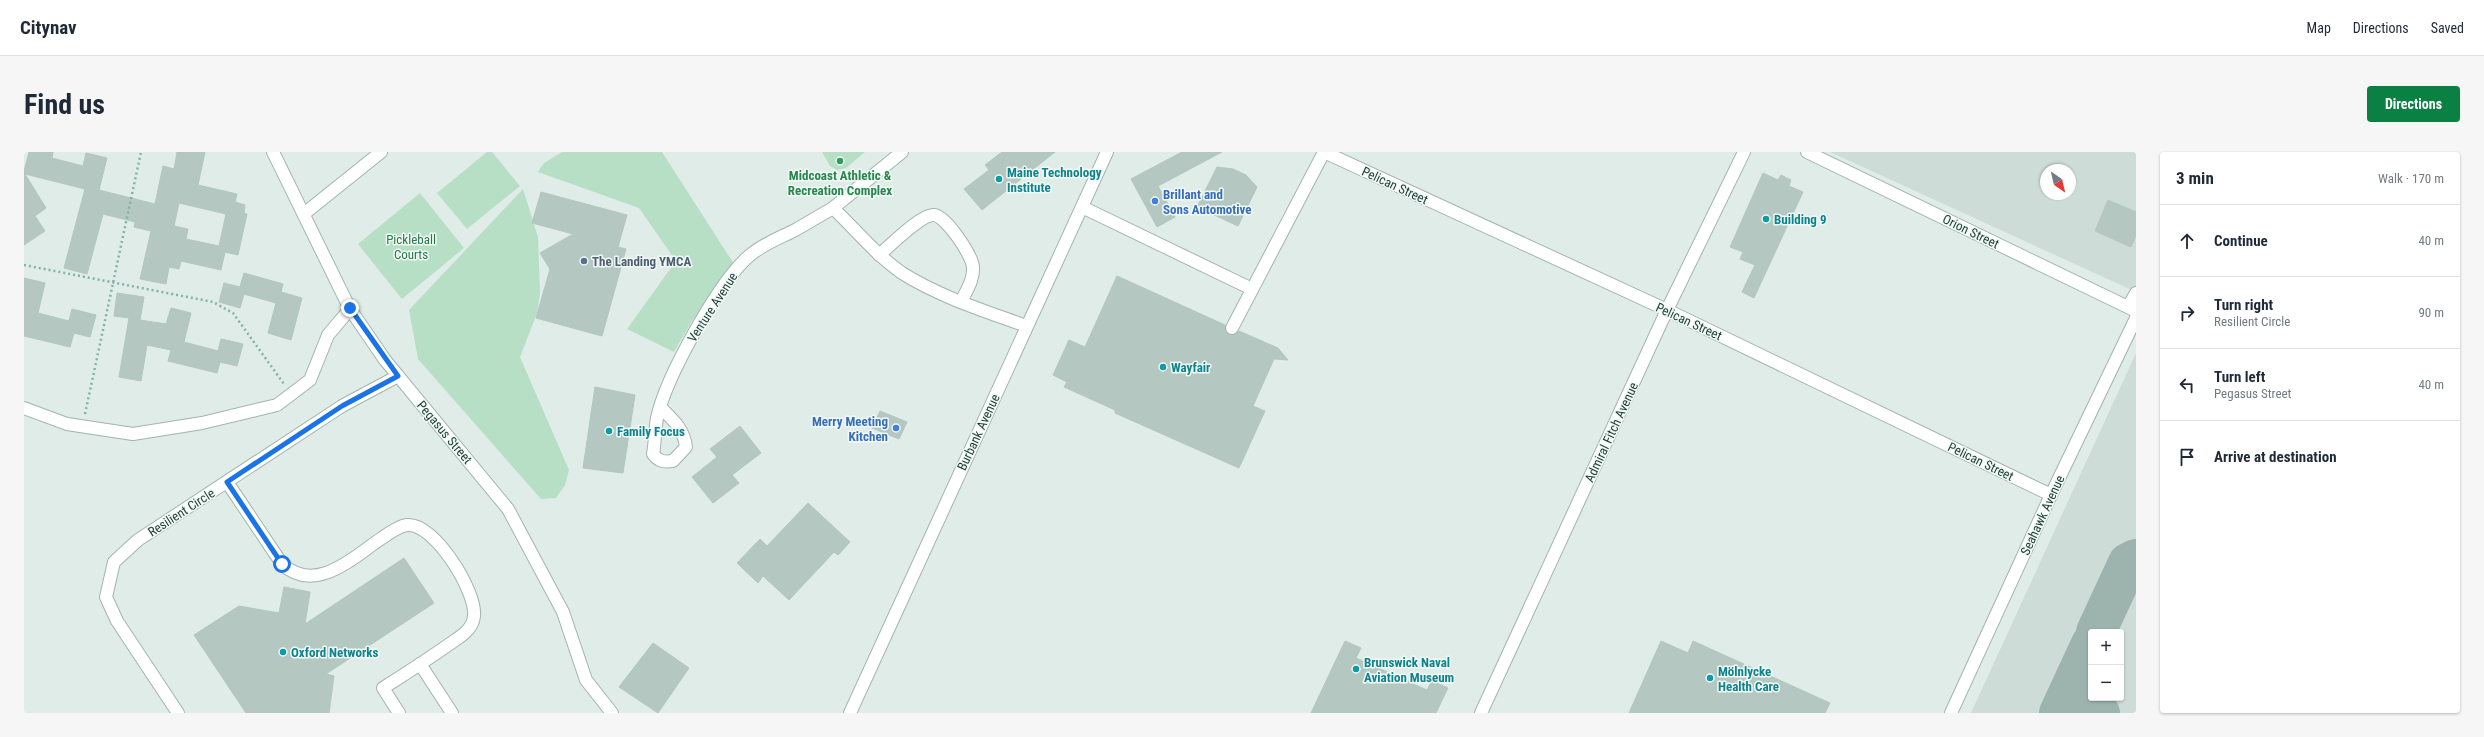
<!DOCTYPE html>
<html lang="en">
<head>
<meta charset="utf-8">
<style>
	body { margin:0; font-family:"Roboto Condensed",sans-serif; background:#f6f6f7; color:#1f2937 }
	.controls { position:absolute; right:12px; bottom:12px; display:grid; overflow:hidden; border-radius:4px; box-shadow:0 1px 3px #0004 }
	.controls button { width:36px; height:36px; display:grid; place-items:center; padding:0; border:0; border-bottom:1px solid #e0e1e3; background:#fff; color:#1f2937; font:20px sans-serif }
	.compass { position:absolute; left:2016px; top:12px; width:36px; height:36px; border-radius:50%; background:#fff; box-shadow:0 1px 3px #0004; rotate:146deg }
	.stop { position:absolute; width:12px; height:12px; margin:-9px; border:3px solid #1a73e8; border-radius:50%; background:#fff }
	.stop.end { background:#1a73e8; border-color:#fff; box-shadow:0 1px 4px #0008 }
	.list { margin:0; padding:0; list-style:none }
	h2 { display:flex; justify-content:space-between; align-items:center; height:52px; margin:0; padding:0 16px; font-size:17px }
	h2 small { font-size:13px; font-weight:400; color:#747a83 }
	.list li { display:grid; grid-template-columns:26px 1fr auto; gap:12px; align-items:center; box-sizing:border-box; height:72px; padding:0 16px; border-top:1px solid #e0e1e3 }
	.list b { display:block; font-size:15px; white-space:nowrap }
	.list p { margin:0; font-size:13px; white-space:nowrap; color:#747a83 }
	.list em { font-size:13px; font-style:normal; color:#747a83 }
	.icon { flex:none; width:22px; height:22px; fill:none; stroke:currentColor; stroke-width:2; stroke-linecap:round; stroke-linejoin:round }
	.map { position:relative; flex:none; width:2112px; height:561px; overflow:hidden; border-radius:4px }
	header { display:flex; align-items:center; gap:24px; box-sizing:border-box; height:56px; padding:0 20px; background:#fff; border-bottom:1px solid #e0e1e3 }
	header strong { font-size:19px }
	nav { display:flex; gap:22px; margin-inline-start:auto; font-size:14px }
	.intro { display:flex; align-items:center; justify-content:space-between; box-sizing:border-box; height:96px; padding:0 24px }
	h1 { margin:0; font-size:28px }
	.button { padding:10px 18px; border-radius:4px; background:#0b8043; color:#fff; font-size:14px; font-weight:700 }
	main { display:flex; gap:24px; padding:0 24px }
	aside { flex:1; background:#fff; border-radius:4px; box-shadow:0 1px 3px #0004 }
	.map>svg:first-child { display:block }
</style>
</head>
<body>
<header>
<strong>Citynav</strong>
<nav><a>Map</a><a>Directions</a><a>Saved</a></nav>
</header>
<div class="intro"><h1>Find us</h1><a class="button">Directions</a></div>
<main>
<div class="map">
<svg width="2112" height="561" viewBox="0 0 2112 561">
	<rect width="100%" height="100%" fill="#e0ece8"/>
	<!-- built -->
	<g fill="#cedcd7" fill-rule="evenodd">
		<path d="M1806,0h306v140zM2022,18h24v24h-24z"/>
		<path d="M2112,201v360h-165zM2067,480h30v66h-30z"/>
	</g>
	<!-- green -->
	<g fill="#b7dfc5">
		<path d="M463,0h5l28,34 -53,43 -30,-36z"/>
		<path d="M538,0h100l72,112 -42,57 -18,31 -47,-23 49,-68 -37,-53 -101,-36 6,-9z"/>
		<path d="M798,0h43l-19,16 -9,2 -7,-4z"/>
		<path d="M499,37l15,48 2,56 -3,20 -17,44 49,113 -4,15 -9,13 -15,1 -123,-140 -9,-49z"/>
		<path d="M396,41l44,55 -62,51 -44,-55z"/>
	</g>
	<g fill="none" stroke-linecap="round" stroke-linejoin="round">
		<!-- taxiway -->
		<g stroke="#9db3ae" stroke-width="40">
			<path d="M2072,480l32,-69 8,-4"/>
			<path d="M2055,519c1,17 6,32 21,42"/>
			<path d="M2035,561l32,-69"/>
		</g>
	</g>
	<!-- building -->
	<g fill="#b5c7c1" stroke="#b2c6c0" fill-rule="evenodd">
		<path d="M5,0h24l-1,6 31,8 3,-13 21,5 -8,32 56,14 8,-38 11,3 3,-17h28l-7,33 39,9 -2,8 10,3 -1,8 3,1 -9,41 -13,-3 -4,18 -40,-9 -2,8 -10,-2 -3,17 -26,-5 11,-48 -17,-4 1,-5 -32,-8 -16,60 -23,-6 21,-79 -60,-15 21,34 -11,8 10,15 -21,14v-74zM155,51l47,11 -7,32 -33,-7 2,-10 -14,-3z"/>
		<path d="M978,0h53l-73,58 -18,-21 25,-19 -4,-5z"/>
		<path d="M1158,0h40l-64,34 17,31 -18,10 -26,-48z"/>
		<path d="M1193,15l16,2 13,6 11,12 -19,39 -41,-19z"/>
		<path d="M1739,21l15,7 3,-5 10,5 -2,6 14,6 -49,106 -12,-6 13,-27 -15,-6 3,-7 -13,-5z"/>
		<path d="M517,40l86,23 -9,32 8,2 -24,87 -66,-18 14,-49 -10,-16 33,-19 -41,-11z"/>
		<path d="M2084,48l28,12v24l-5,11 -36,-16z"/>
		<path d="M220,121l39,11 -2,8 21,6 -11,42 -23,-7 8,-30 -32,-9 -4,14 -21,-6 5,-19 16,4z"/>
		<path d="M1093,124l108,49 1,7 3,3 7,-1 3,-3 39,17 10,12 -14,-1 -21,47 12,5 -26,57 -124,-55v-3l-51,-23 3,-5 -14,-7 16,-35 16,7z"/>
		<path d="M0,126l21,5 -7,30 31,8 3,-12 24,6 -6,22 -16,-4 -4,14 -46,-11z"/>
		<path d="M93,141l27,4 -4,23 26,4 5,-16 20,5 -7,29 34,9 3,-12 22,5 -6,22 -17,-4 -3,11 -49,-12 3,-11 -24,-5 -6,36 -22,-4 10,-59 -15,-2z"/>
		<path d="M571,235l40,8 -12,78 -40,-5z"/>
		<path d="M856,259l27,11 -8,17 -27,-11z"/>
		<path d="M716,274l21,27 -29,22 7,8 -26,20 -21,-26 25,-20 -7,-8z"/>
		<path d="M784,351l42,39 -12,13 -4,-3 -45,48 -26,-24 -5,7 -21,-20 23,-24 7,7z"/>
		<path d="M380,406l30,45 -108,71 8,2 -5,37h-83l-52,-78 45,-29 40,7 5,-26 26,5 -5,32z"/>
		<path d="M1321,489l16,7 -5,10 71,32 5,-9 16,7 -12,25h-125z"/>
		<path d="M1637,489l27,12 5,-12 137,62 -5,10h-196z"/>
		<path d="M629,491l36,25 -31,45 -39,-26z"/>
	</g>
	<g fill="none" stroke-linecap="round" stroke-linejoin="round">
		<defs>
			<g id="minor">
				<path d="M249,0l77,157 35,51 123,149 55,103 23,68 26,33"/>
				<path d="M1300,0l343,158 384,185"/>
				<path d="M1783,0l329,159"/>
				<path d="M1058,55l170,82"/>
				<path d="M809,56l69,-56"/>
				<path d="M281,61l76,-61"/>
				<path d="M855,103c11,-9 42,-41 55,-40 12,1 38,40 39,52 1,13 -7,24 -12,35"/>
				<path d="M2104,155l8,-14"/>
				<path d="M1208,176l92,-176"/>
				<path d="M0,256l43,16 66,10 69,-11 75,-18 33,-25 18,-45 22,-26"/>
				<path d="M637,256c12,12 23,21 25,39l-13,14c-9,1 -14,1 -20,-7 2,-11 2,-24 4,-36 9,-41 61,-135 92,-162 15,-13 31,-18 48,-27 12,-7 24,-14 36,-21 23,22 43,47 69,65 38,24 83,38 124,53"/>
				<path d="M203,330l55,82c34,31 71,-7 100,-26 7,-5 17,-12 25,-13 27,-3 70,67 67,91 -1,12 -11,19 -20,25 -23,16 -47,32 -71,47l16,25"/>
				<path d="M396,512l32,49"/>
				<path d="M154,561l-61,-92 -11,-24 8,-35 24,-22 204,-134 56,-30"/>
				<path d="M826,561l257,-561"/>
				<path d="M1457,561l186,-403 77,-158"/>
				<path d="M1927,561l100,-218 85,-177"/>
			</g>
		</defs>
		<!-- minor casing -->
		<use href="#minor" stroke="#a2b4b0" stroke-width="14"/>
		<!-- path -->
		<g stroke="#7eb3a6" stroke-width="2.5" stroke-dasharray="2 3" stroke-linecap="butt">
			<path d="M0,113l189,37 20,11 51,71"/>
			<path d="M61,262l56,-262"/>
		</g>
		<!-- minor -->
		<use href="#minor" stroke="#fff" stroke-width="12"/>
	</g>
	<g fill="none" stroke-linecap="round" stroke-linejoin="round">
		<!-- route -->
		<path stroke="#1a73e8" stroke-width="5" d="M258,412l-55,-82 115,-76 56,-30 -48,-68"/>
	</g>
	<!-- markers -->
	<circle fill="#2e9e5b" stroke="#f1f9f5" stroke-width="1.5" cx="816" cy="9" r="4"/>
	<g fill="#0f9aa8" stroke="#f1f9f5" stroke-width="1.5">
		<circle cx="975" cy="27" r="4"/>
		<circle cx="1742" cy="67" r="4"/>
		<circle cx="1139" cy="215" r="4"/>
		<circle cx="585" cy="279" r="4"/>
		<circle cx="259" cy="500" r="4"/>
		<circle cx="1332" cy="517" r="4"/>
		<circle cx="1686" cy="526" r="4"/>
	</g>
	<g fill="#3f7fe0" stroke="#f1f9f5" stroke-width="1.5">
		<circle cx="1131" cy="49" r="4"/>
		<circle cx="872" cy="276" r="4"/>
	</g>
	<circle fill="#5c6f8a" stroke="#f1f9f5" stroke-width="1.5" cx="560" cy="109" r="4"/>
	<g text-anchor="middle" stroke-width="3" stroke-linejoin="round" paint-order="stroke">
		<!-- culture labels -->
		<g font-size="13" font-weight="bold" fill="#0d838f" stroke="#f1f9f5" text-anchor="start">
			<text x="983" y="25">Maine Technology<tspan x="983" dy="15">Institute</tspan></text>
			<text x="1750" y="72">Building 9</text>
			<text x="1147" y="220">Wayfair</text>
			<text x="593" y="284">Family Focus</text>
			<text x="267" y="505">Oxford Networks</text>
			<text x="1340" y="515">Brunswick Naval<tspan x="1340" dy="15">Aviation Museum</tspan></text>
			<text x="1694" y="524">Mölnlycke<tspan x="1694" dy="15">Health Care</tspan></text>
		</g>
		<!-- leisure labels -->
		<g font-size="13" font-weight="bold" fill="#27864d" stroke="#f1f9f5">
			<text x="816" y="28">Midcoast Athletic &amp;<tspan x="816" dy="15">Recreation Complex</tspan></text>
		</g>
		<!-- street labels -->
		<g font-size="13" fill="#1f3e38" stroke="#f1f9f5">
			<text transform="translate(1371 33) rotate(25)" y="5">Pelican Street</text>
			<text transform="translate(1947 79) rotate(26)" y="5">Orion Street</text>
			<text transform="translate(688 155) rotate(-57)" y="5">Venture Avenue</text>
			<text transform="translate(1665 169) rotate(25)" y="5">Pelican Street</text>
			<text transform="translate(421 280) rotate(50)" y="5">Pegasus Street</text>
			<text transform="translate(954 280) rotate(-65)" y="5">Burbank Avenue</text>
			<text transform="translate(1587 280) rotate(-65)" y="5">Admiral Fitch Avenue</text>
			<text transform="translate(1957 309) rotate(26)" y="5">Pelican Street</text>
			<text transform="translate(157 360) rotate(-33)" y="5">Resilient Circle</text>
			<text transform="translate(2018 363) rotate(-65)" y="5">Seahawk Avenue</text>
		</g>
		<!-- shop labels -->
		<g font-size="13" font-weight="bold" fill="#366cbe" stroke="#f1f9f5" text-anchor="start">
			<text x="1139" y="47">Brillant and<tspan x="1139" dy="15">Sons Automotive</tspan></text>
			<text x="864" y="274" text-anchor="end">Merry Meeting<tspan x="864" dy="15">Kitchen</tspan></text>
		</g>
		<!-- park labels -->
		<g font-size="13" fill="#26784c" stroke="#f1f9f5">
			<text x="387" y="92">Pickleball<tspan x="387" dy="15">Courts</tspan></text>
		</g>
		<!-- service labels -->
		<g font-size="13" font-weight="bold" fill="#4e5e75" stroke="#f1f9f5" text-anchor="start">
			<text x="568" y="114">The Landing YMCA</text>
		</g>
	</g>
</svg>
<div class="controls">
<button>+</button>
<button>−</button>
</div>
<svg class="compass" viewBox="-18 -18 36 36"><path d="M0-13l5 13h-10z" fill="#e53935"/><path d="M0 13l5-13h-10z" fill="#747a83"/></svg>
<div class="stop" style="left:258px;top:412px"></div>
<div class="stop end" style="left:326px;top:156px"></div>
</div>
<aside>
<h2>3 min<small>Walk · 170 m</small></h2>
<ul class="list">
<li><svg class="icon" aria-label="ahead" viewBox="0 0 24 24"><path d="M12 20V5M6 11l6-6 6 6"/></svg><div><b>Continue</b></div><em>40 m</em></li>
<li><svg class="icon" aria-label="right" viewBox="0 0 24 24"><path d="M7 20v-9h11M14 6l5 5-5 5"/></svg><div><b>Turn right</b><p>Resilient Circle</p></div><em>90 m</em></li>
<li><svg class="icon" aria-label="left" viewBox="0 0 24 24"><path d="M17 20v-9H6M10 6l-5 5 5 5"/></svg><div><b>Turn left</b><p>Pegasus Street</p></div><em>40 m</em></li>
<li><svg class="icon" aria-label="arrive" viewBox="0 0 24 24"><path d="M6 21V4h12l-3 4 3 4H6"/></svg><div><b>Arrive at destination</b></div></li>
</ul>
</aside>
</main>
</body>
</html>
